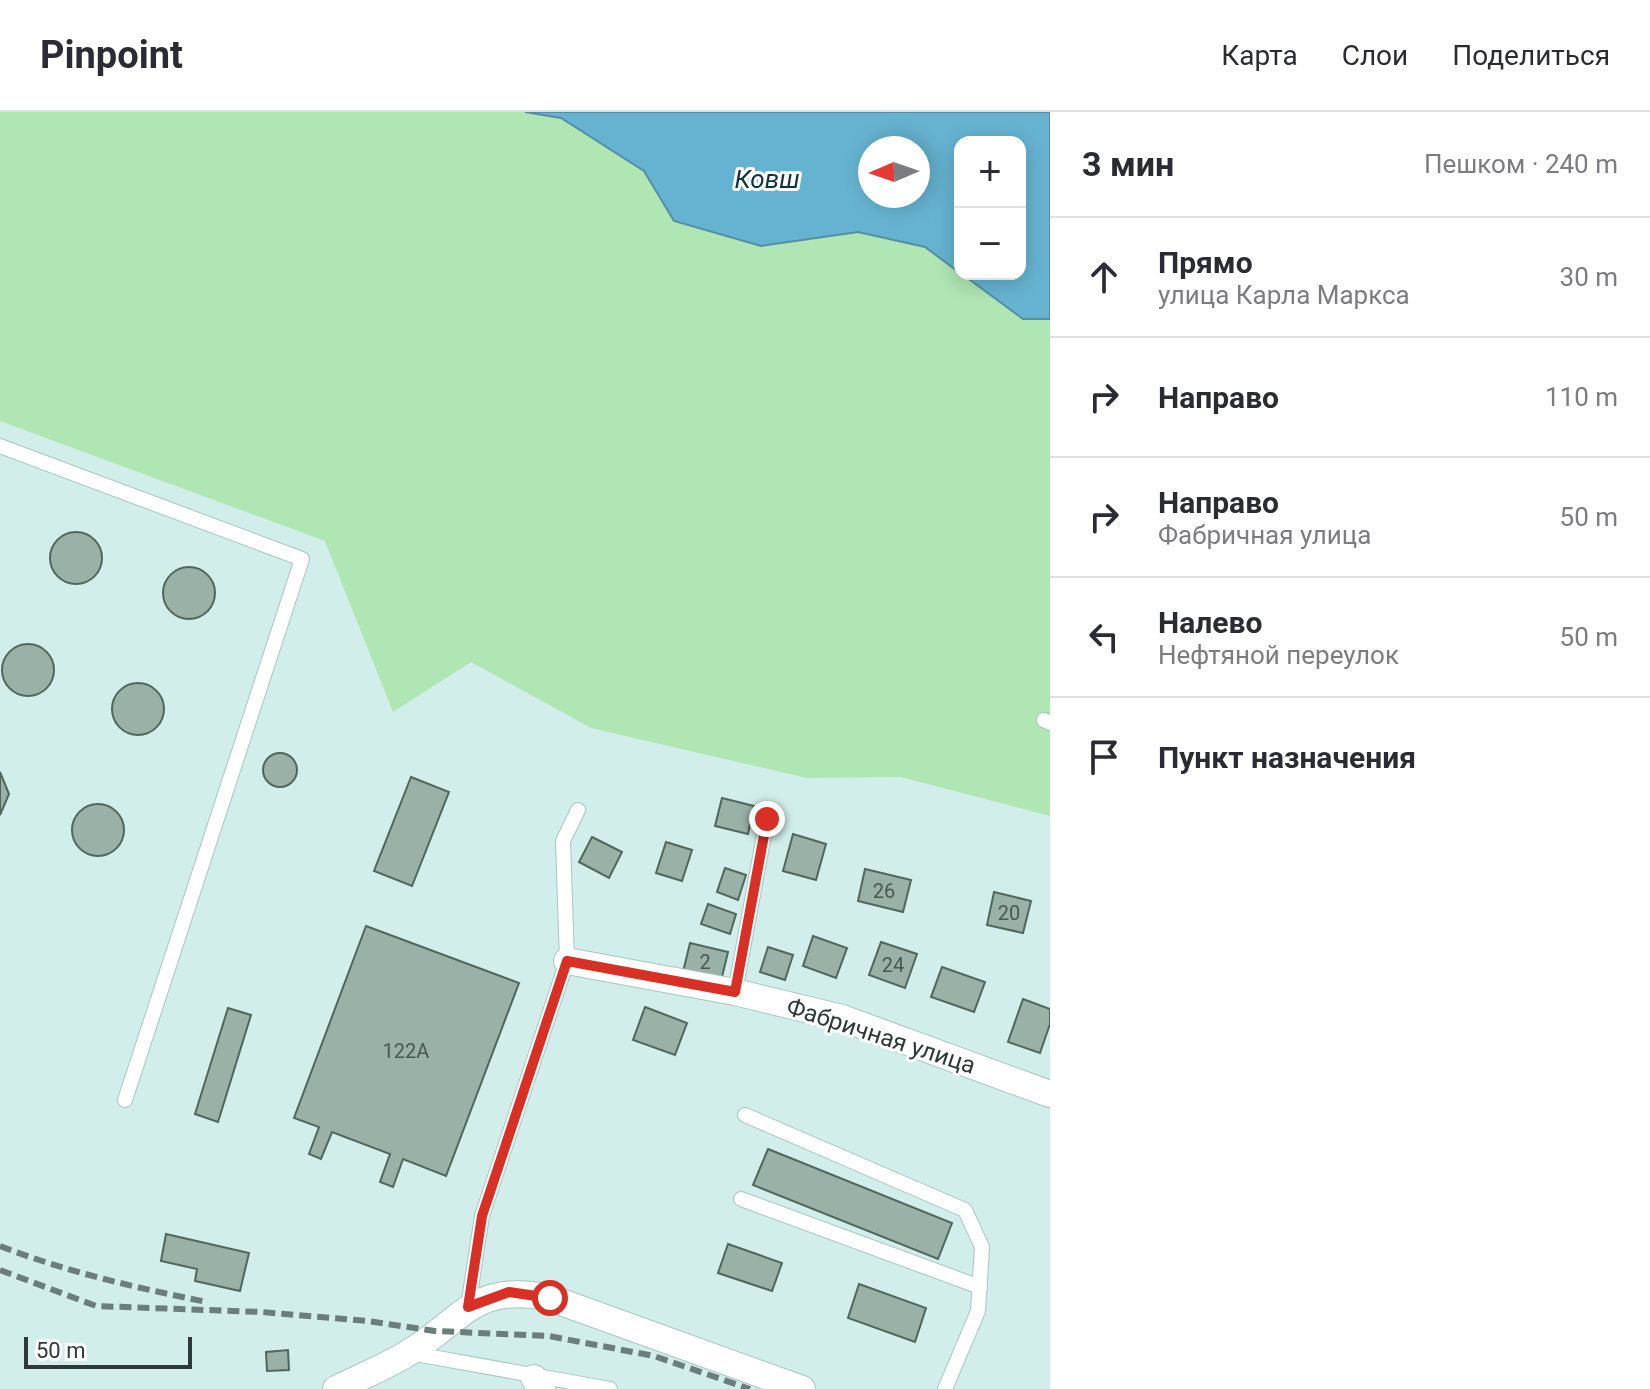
<!DOCTYPE html>
<html lang="ru">
<head>
<meta charset="utf-8">
<style>
	body { margin:0; font-family:Roboto,sans-serif; background:#f7f7f7; color:#2b2b33 }
	.controls { position:absolute; right:24px; top:24px; display:grid; overflow:hidden; border-radius:16px; box-shadow:0 4px 20px #0003 }
	.controls button { width:72px; height:72px; display:grid; place-items:center; padding:0; border:0; border-bottom:2px solid #e1e1e2; background:#fff; color:#2b2b33; font:40px sans-serif }
	.compass { position:absolute; left:858px; top:24px; width:72px; height:72px; border-radius:50%; background:#fff; box-shadow:0 4px 20px #0003; rotate:268deg }
	.scale { position:absolute; left:24px; bottom:20px; width:168px; box-sizing:border-box; padding-left:8px; border:4px solid #2e3a38; border-top:0; font-size:22px; line-height:28px; white-space:nowrap; color:#2e3a38; -webkit-text-stroke:6px #fff; paint-order:stroke }
	.stop { position:absolute; width:24px; height:24px; margin:-18px; border:6px solid #d93025; border-radius:50%; background:#fff }
	.stop.end { background:#d93025; border-color:#fff; box-shadow:0 2px 8px #0008 }
	.list { margin:0; padding:0; list-style:none }
	h2 { display:flex; justify-content:space-between; align-items:center; height:104px; margin:0; padding:0 32px; font-size:34px }
	h2 small { font-size:26px; font-weight:400; color:#7c7c81 }
	.list li { display:grid; grid-template-columns:52px 1fr auto; gap:24px; align-items:center; box-sizing:border-box; height:120px; padding:0 32px; border-top:2px solid #e1e1e2 }
	.list b { display:block; font-size:30px; white-space:nowrap }
	.list p { margin:0; font-size:26px; white-space:nowrap; color:#7c7c81 }
	.list em { font-size:26px; font-style:normal; color:#7c7c81 }
	.icon { flex:none; width:44px; height:44px; fill:none; stroke:currentColor; stroke-width:2; stroke-linecap:round; stroke-linejoin:round }
	.map { position:relative; flex:none; width:1050px; height:1277px; overflow:hidden }
	header { display:flex; align-items:center; gap:48px; box-sizing:border-box; height:112px; padding:0 40px; background:#fff; border-bottom:2px solid #e1e1e2 }
	header strong { font-size:38px }
	nav { display:flex; gap:44px; margin-inline-start:auto; font-size:28px }
	main { display:flex }
	aside { flex:1; background:#fff }
	.map>svg:first-child { display:block }
</style>
</head>
<body>
<header>
<strong>Pinpoint</strong>
<nav><a>Карта</a><a>Слои</a><a>Поделиться</a></nav>
</header>
<main>
<div class="map">
<svg width="1050" height="1277" viewBox="0 0 1050 1277">
	<rect width="100%" height="100%" fill="#d1eeea"/>
	<!-- green -->
	<path fill="#b0e5b4" d="M0,0h525l36,6 83,53 30,50 87,25 97,-14 67,15 98,72h27v497l-149,-39 -94,1 -216,-50 -120,-66 -78,50 -68,-171 -325,-120z"/>
	<!-- water -->
	<path fill="#66b3d1" stroke="#558fa3" stroke-width="2" fill-rule="evenodd" d="M525,0h525v207h-27l-61,-45h58v-132h-60v131l-35,-26 -67,-15 -97,14 -87,-25 -30,-50 -83,-53zM870,36h48v48h-48z"/>
	<!-- building -->
	<g fill="#99b1a6" stroke="#51675d" stroke-width="2">
		<circle cx="76" cy="446" r="26"/>
		<circle cx="189" cy="481" r="26"/>
		<circle cx="28" cy="558" r="26"/>
		<circle cx="138" cy="597" r="26"/>
		<circle cx="280" cy="658" r="17"/>
		<path d="M0,660l9,22 -9,21z"/>
		<path d="M411,665l38,15 -37,94 -38,-15z"/>
		<path d="M722,686l32,8 -6,28 -33,-8z"/>
		<circle cx="98" cy="718" r="26"/>
		<path d="M793,722l33,10 -10,36 -33,-9z"/>
		<path d="M592,725l30,15 -13,26 -30,-16z"/>
		<path d="M666,730l26,8 -10,31 -26,-8z"/>
		<path d="M725,756l21,7 -8,25 -21,-8z"/>
		<path d="M865,757l46,11 -8,32 -45,-11z"/>
		<path d="M994,780l37,9 -8,32 -36,-8z"/>
		<path d="M708,792l28,10 -6,20 -29,-10z"/>
		<path d="M366,814l153,57 -73,193 -43,-17 -10,28 -13,-5 10,-28 -58,-22 -11,27 -12,-5 10,-27 -25,-9z"/>
		<path d="M813,824l34,12 -11,30 -33,-12z"/>
		<path d="M881,830l36,12 -12,34 -36,-13z"/>
		<path d="M690,831l38,9 -7,29 -38,-9z"/>
		<path d="M768,835l25,8 -8,25 -25,-8z"/>
		<path d="M942,855l43,15 -11,30 -43,-15z"/>
		<path d="M1023,887l27,10v15l-10,29 -32,-11z"/>
		<path d="M645,895l42,16 -12,32 -42,-15z"/>
		<path d="M228,896l23,7 -33,107 -23,-8z"/>
		<path d="M768,1037l184,74 -14,36 -185,-74z"/>
		<path d="M166,1122l83,19 -9,38 -45,-10 2,-12 -36,-8z"/>
		<path d="M728,1132l54,19 -10,28 -54,-18z"/>
		<path d="M859,1172l67,24 -11,34 -67,-24z"/>
		<path d="M288,1238l1,20 -22,1 -1,-19z"/>
	</g>
	<g fill="none" stroke-linecap="round" stroke-linejoin="round">
		<defs>
			<g id="service">
				<path d="M0,334l302,113 -177,541"/>
				<path d="M1044,608l6,3"/>
				<path d="M735,880l32,-173"/>
				<path d="M745,1003l220,95 17,37 -4,64 -33,78"/>
				<path d="M741,1087l239,88"/>
				<path d="M468,1195l14,-91 85,-255 -4,-120 15,-31"/>
				<path d="M410,1241l200,36"/>
			</g>
			<g id="minor">
				<path d="M567,849l168,31 107,26 208,76"/>
				<path d="M534,1266l8,11"/>
				<path d="M336,1277c24,-12 50,-22 72,-36 57,-34 65,-71 142,-55l252,91"/>
			</g>
		</defs>
		<!-- service casing -->
		<use href="#service" stroke="#a9c6c2" stroke-width="16"/>
		<!-- minor casing -->
		<use href="#minor" stroke="#a9c6c2" stroke-width="28"/>
		<!-- service -->
		<use href="#service" stroke="#fff" stroke-width="14"/>
		<!-- minor -->
		<use href="#minor" stroke="#fff" stroke-width="26"/>
		<!-- rail -->
		<g stroke="#6c7e7b" stroke-width="6" stroke-dasharray="12 6" stroke-linecap="butt">
			<path d="M0,1134c67,26 137,42 207,56"/>
			<path d="M0,1158l96,36 166,6 105,9 68,10 114,5 105,20 96,33"/>
		</g>
	</g>
	<g fill="none" stroke-linecap="round" stroke-linejoin="round">
		<!-- route -->
		<path stroke="#d93025" stroke-width="10" d="M550,1186l-41,-6 -41,15 14,-91 85,-255 168,31 32,-173"/>
	</g>
	<g text-anchor="middle" stroke-width="6" stroke-linejoin="round" paint-order="stroke">
		<!-- number labels -->
		<g font-size="20" fill="#495854">
			<text x="884" y="786">26</text>
			<text x="1009" y="808">20</text>
			<text x="705" y="857">2</text>
			<text x="893" y="860">24</text>
			<text x="406" y="946">122А</text>
		</g>
		<!-- street labels -->
		<g font-size="24" fill="#2e3a38" stroke="#fff">
			<text transform="translate(881 924) rotate(18)" y="8">Фабричная улица</text>
		</g>
		<!-- water labels -->
		<g font-size="26" font-style="italic" fill="#0f3341" stroke="#fff">
			<text x="767" y="76">Ковш</text>
		</g>
	</g>
</svg>
<div class="controls">
<button>+</button>
<button>−</button>
</div>
<svg class="compass" viewBox="-18 -18 36 36"><path d="M0-13l5 13h-10z" fill="#e53935"/><path d="M0 13l5-13h-10z" fill="#7c7c81"/></svg>
<div class="scale">50 m</div>
<div class="stop" style="left:550px;top:1186px"></div>
<div class="stop end" style="left:767px;top:707px"></div>
</div>
<aside>
<h2>3 мин<small>Пешком · 240 m</small></h2>
<ul class="list">
<li><svg class="icon" aria-label="ahead" viewBox="0 0 24 24"><path d="M12 20V5M6 11l6-6 6 6"/></svg><div><b>Прямо</b><p>улица Карла Маркса</p></div><em>30 m</em></li>
<li><svg class="icon" aria-label="right" viewBox="0 0 24 24"><path d="M7 20v-9h11M14 6l5 5-5 5"/></svg><div><b>Направо</b></div><em>110 m</em></li>
<li><svg class="icon" aria-label="right" viewBox="0 0 24 24"><path d="M7 20v-9h11M14 6l5 5-5 5"/></svg><div><b>Направо</b><p>Фабричная улица</p></div><em>50 m</em></li>
<li><svg class="icon" aria-label="left" viewBox="0 0 24 24"><path d="M17 20v-9H6M10 6l-5 5 5 5"/></svg><div><b>Налево</b><p>Нефтяной переулок</p></div><em>50 m</em></li>
<li><svg class="icon" aria-label="arrive" viewBox="0 0 24 24"><path d="M6 21V4h12l-3 4 3 4H6"/></svg><div><b>Пункт назначения</b></div></li>
</ul>
</aside>
</main>
</body>
</html>
